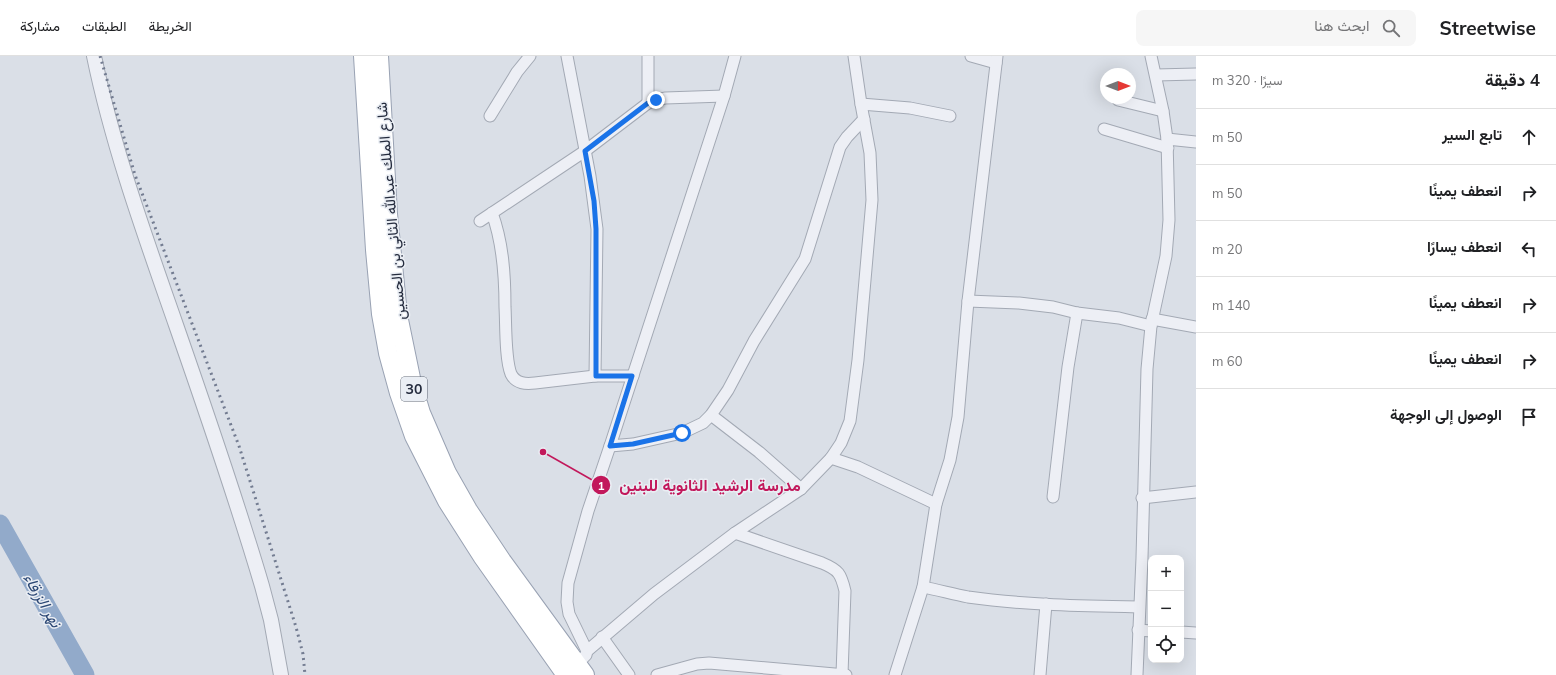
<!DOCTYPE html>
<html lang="ar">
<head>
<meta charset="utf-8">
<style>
	body { margin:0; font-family:Mulish,Vazirmatn,sans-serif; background:#f6f6f6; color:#202124; direction:rtl }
	.controls { position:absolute; right:12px; bottom:12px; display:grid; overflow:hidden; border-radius:8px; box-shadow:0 4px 16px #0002 }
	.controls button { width:36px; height:36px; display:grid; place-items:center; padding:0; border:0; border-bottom:1px solid #e0e0e0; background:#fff; color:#202124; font:20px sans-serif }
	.compass { position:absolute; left:1100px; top:12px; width:36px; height:36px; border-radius:50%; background:#fff; box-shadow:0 4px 16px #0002; rotate:90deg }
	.stop { position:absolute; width:12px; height:12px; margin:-9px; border:3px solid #1a73e8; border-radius:50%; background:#fff }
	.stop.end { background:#1a73e8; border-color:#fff; box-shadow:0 1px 4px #0008 }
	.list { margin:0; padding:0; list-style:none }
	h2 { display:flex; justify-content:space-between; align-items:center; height:52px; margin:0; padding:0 16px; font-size:17px }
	h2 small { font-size:13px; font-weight:400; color:#757577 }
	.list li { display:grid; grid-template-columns:26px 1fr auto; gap:12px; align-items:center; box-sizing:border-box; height:56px; padding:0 16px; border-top:1px solid #e0e0e0 }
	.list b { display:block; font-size:15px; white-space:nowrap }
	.list em { font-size:13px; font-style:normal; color:#757577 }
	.icon { flex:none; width:22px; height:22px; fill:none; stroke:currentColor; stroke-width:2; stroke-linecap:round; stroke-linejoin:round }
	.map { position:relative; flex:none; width:1196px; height:619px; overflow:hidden; direction:ltr }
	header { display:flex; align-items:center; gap:24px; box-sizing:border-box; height:56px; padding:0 20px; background:#fff; border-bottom:1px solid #e0e0e0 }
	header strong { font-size:19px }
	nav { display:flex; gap:22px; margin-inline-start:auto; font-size:14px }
	.search { width:280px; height:36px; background:#f6f6f6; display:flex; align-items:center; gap:10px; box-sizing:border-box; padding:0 14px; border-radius:8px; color:#757577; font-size:15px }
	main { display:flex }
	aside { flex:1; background:#fff }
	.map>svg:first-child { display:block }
</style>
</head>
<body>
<header>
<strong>Streetwise</strong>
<div class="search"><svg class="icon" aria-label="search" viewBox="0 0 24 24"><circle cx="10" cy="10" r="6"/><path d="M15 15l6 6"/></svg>ابحث هنا</div>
<nav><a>الخريطة</a><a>الطبقات</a><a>مشاركة</a></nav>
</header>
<main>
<aside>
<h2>4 دقيقة<small>سيرًا · 320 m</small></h2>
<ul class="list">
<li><svg class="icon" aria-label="ahead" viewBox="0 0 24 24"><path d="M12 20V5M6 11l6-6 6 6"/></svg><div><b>تابع السير</b></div><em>50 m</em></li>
<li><svg class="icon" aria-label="right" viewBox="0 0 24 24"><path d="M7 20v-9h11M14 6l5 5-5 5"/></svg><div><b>انعطف يمينًا</b></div><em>50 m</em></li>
<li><svg class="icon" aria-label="left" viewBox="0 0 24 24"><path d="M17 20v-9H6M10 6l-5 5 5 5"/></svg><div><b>انعطف يسارًا</b></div><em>20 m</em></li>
<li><svg class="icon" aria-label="right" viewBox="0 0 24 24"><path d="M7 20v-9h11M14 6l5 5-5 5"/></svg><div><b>انعطف يمينًا</b></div><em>140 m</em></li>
<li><svg class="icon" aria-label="right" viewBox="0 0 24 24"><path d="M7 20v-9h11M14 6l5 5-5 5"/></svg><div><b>انعطف يمينًا</b></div><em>60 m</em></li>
<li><svg class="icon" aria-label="arrive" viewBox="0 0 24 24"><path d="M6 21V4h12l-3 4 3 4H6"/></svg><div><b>الوصول إلى الوجهة</b></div></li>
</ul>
</aside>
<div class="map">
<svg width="1196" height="619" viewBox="0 0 1196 619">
	<rect width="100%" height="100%" fill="#dadfe7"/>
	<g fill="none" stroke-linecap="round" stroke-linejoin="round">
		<!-- river -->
		<path stroke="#92aaca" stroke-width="19" d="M0,468l85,151"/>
		<defs>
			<g id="minor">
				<path d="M567,0l23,120 7,53 -2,147"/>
				<path d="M648,0v47"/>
				<path d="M971,0l25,7"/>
				<path d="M1156,19l40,-1"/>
				<path d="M1118,44l45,11"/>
				<path d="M861,48l49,4 40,8"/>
				<path d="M490,60l27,-44 13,-16"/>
				<path d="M1104,73l64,19"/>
				<path d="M1167,83l29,3"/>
				<path d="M492,157c11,30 13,62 13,94 1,17 0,52 6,67 5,10 15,10 24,9l60,-7h38"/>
				<path d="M480,165l105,-70 63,-48 17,-5 59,-2"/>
				<path d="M968,245l51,2 34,4 24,6 42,5 32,8"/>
				<path d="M1152,263l44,8"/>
				<path d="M711,359l48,37 42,37"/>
				<path d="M610,390l23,-2 49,-11 21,-10 8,-8 17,-25 26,-49 51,-82 35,-112 7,-10 17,-18"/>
				<path d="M831,402l27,9 78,37"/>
				<path d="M1053,441l15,-130 9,-54"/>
				<path d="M1142,442l54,-6"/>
				<path d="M735,477l87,30c17,7 19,11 23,28l-3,83"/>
				<path d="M923,531c15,3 30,7 45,10 57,8 114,9 171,10"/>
				<path d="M1138,574l13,1"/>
				<path d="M1181,576l15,1"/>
				<path d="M602,581l27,38"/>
				<path d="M587,595l-18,-37 -2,-12 1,-19 20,-72 22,-65 114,-350 11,-40"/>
				<path d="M577,608l9,-9 1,-4 67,-57 81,-61 66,-44 30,-31 10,-15 9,-22 8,-61 14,-160 -2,-47 -9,-49 -7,-48"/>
				<path d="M657,619l40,-11 12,-1 137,12"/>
				<path d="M895,619l28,-88 13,-83 14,-44 8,-43 10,-116 29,-245"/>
				<path d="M1040,619l6,-71"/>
				<path d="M1137,619l5,-117 5,-189 4,-43 15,-70 3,-36 -2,-81 -4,-28 -12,-55"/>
			</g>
			<path id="tertiary" d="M94,0c19,92 51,180 82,269 30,86 60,173 86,261l9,34 10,55"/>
			<g id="primary">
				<path d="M363,0l12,194 6,64 7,39 11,40 15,43 33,65 35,55 84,119"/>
				<path d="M379,0l9,158 10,101 14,68 9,30 26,60 21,37 34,51 83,114"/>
			</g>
		</defs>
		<!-- minor casing -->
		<use href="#minor" stroke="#a3a9b4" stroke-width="13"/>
		<!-- tertiary casing -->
		<use href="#tertiary" stroke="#a3a9b4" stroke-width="16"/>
		<!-- primary casing -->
		<use href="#primary" stroke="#99a2b3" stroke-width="20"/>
		<!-- minor -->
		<use href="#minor" stroke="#edeff5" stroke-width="11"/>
		<!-- tertiary -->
		<use href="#tertiary" stroke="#edeff5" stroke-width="14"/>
		<!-- primary -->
		<use href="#primary" stroke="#fff" stroke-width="18"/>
		<!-- rail -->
		<path stroke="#737c91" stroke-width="3" stroke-dasharray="2 4" stroke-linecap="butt" d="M100,0l35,119 104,271 57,181 7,27 2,21"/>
	</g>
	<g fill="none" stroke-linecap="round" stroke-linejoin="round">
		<!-- route -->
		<path stroke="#1a73e8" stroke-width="5" d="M656,44l-8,3 -63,48 9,50 2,28v147h36l-22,70 23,-2 49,-11"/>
	</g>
	<g text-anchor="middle" stroke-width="3" stroke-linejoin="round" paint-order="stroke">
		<!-- shield labels -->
		<rect fill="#eaeef4" stroke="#5f6674" stroke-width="1" x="401" y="321" width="26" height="24" rx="3"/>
		<g font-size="14" font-weight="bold" fill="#242b3d">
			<text x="414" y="338">30</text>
		</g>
		<!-- street labels -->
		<g font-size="15" fill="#242b3d" stroke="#eaeef4">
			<text transform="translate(391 155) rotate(-95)" y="5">شارع الملك عبدالله الثاني بن الحسين</text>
		</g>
		<!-- water labels -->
		<g font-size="16" font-style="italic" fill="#2b4774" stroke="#eaeef4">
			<text transform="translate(43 544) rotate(60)" y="6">نهر الزرقاء</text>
		</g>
	</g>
	<!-- callouts -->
	<path fill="none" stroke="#c2185b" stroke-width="1.5" d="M543 396L601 429"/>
	<g fill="#c2185b" stroke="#eaeef4" stroke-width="1.5">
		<circle cx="543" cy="396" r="4"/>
		<circle cx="601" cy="429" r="10"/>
	</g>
	<g font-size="12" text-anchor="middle" font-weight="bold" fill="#fff">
		<text x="601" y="434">1</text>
	</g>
	<g font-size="16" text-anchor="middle" font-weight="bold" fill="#c2185b" stroke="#eaeef4" stroke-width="3" stroke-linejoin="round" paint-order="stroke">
		<text x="710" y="435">مدرسة الرشيد الثانوية للبنين</text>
	</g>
</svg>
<div class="controls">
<button>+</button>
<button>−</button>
<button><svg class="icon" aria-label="locate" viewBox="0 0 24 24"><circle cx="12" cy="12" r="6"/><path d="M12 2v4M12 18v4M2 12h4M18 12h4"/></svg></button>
</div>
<svg class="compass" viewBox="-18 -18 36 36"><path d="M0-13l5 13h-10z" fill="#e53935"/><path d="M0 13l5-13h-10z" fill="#757577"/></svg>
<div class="stop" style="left:682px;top:377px"></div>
<div class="stop end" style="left:656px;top:44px"></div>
</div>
</main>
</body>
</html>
